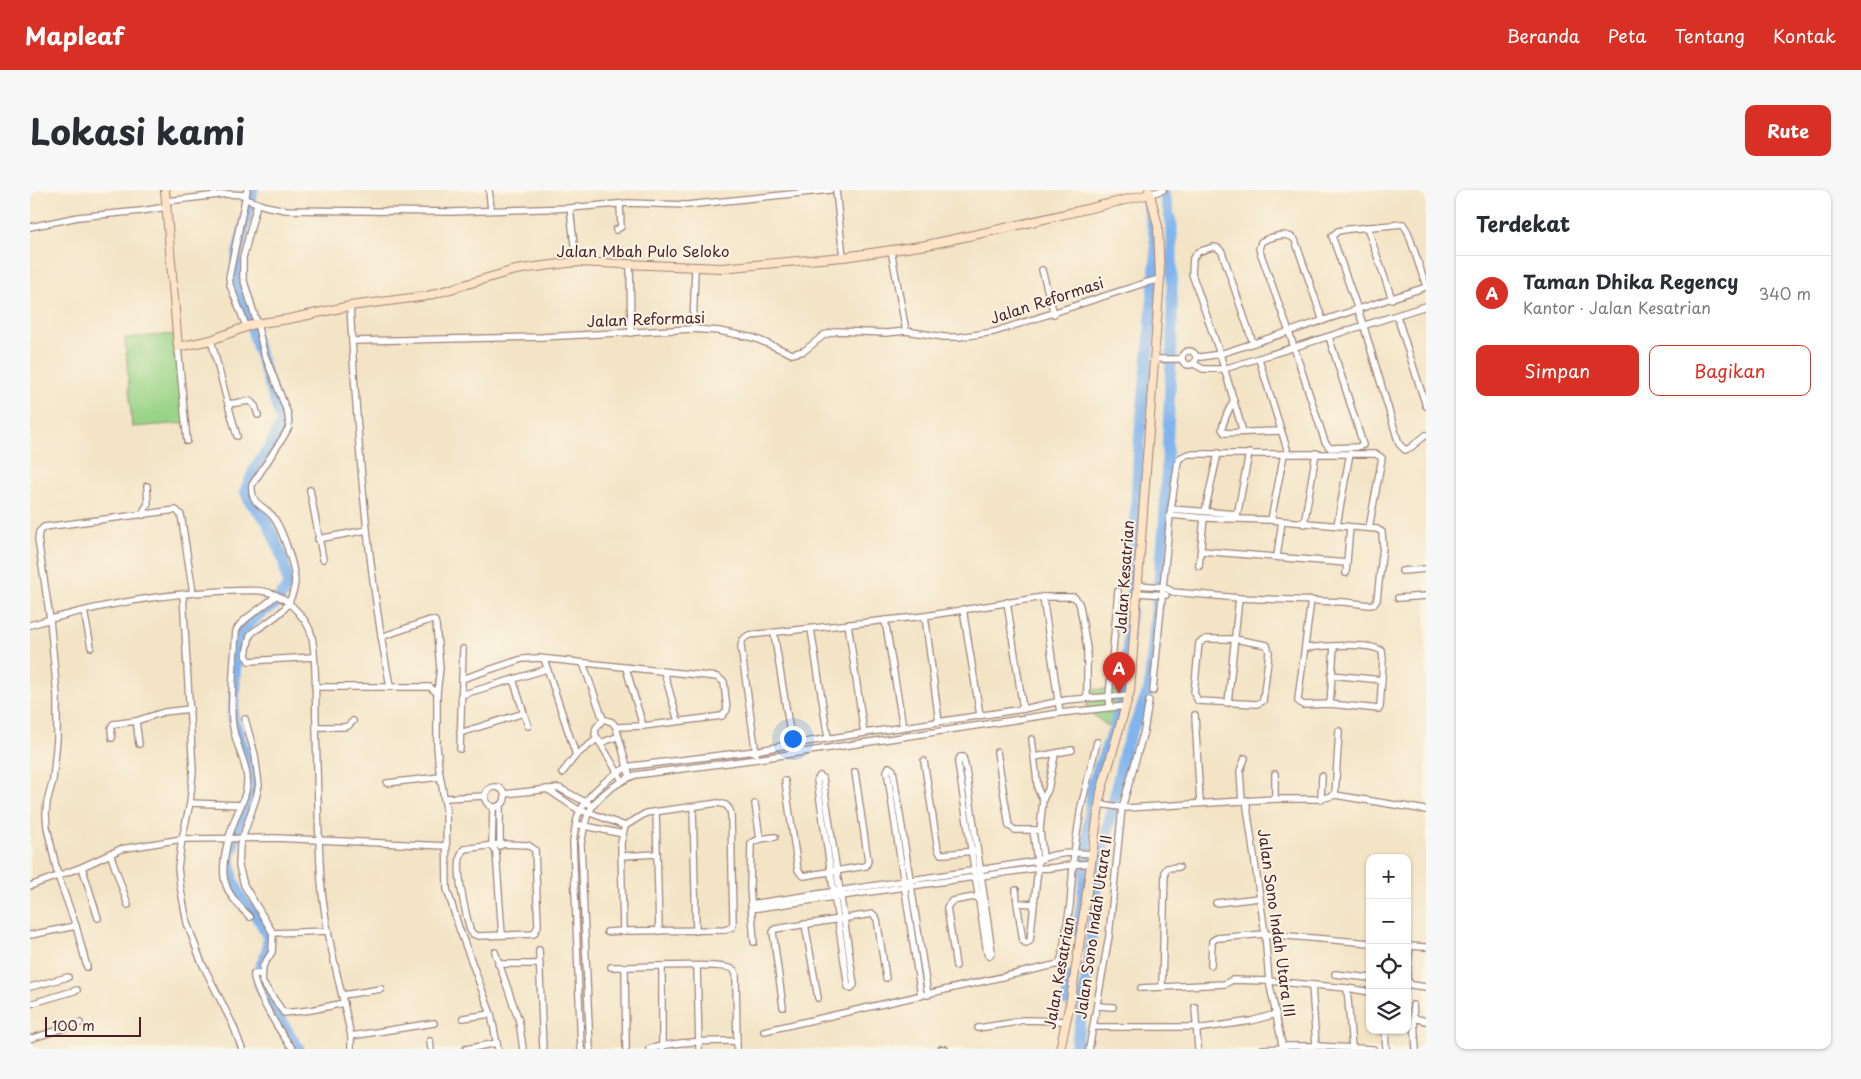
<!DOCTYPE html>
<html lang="id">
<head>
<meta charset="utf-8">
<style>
	body { margin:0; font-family:"Playpen Sans",sans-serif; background:#f7f7f7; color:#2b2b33 }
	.controls { position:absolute; right:15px; bottom:15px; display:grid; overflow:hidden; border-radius:10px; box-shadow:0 1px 4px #0004 }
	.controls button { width:45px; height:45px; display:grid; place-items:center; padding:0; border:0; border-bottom:1px solid #e1e1e2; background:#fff; color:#2b2b33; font:25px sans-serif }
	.scale { position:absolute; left:15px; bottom:12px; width:96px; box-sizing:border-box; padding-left:5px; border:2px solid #4a1f2b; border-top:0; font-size:14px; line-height:18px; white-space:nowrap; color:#4a1f2b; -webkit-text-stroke:4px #fcf5e5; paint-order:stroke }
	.you { position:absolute; left:762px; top:548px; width:18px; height:18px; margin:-12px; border:4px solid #fff; border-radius:50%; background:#1a73e8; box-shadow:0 0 0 8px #1a73e833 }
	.badge { display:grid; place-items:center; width:32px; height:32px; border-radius:50%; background:#d93025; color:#fff; font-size:16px; font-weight:700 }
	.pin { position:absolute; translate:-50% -41px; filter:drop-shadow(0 1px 2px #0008) }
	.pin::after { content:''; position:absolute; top:26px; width:18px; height:15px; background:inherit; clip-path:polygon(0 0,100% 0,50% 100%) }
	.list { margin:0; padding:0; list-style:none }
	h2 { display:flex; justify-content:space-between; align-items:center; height:65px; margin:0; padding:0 20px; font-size:21px }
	h2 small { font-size:16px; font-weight:400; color:#7c7c81 }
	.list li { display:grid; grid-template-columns:32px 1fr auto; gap:15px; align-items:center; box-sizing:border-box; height:75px; padding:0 20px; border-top:1px solid #e1e1e2 }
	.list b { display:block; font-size:19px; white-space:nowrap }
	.list p { margin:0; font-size:16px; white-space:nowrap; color:#7c7c81 }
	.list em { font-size:16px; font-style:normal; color:#7c7c81 }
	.actions { display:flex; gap:10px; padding:15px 20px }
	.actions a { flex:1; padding:11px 0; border:1px solid #d93025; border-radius:10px; text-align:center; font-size:18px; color:#d93025 }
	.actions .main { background:#d93025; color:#fff }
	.icon { flex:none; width:28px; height:28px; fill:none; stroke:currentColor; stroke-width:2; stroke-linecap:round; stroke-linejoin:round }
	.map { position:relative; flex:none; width:1396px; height:859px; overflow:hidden; border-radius:10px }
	header { display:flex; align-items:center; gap:30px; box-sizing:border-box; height:70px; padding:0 25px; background:#d93025; color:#fff }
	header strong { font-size:24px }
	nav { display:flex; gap:28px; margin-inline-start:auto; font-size:18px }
	.intro { display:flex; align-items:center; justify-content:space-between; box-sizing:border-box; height:120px; padding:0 30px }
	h1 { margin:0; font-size:35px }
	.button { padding:12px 22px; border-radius:10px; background:#d93025; color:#fff; font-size:18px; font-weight:700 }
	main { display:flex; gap:30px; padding:0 30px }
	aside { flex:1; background:#fff; border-radius:10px; box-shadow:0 1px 4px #0004 }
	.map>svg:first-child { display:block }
</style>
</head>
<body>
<header>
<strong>Mapleaf</strong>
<nav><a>Beranda</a><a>Peta</a><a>Tentang</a><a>Kontak</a></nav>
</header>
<div class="intro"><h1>Lokasi kami</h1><a class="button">Rute</a></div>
<main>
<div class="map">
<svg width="1396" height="859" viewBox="0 0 1396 859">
	<defs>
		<pattern id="park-crowns" width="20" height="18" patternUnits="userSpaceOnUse" patternTransform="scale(1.25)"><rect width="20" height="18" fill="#98d386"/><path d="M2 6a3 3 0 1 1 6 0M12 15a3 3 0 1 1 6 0" fill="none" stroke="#84b574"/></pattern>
	</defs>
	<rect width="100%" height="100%" fill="#fcf5e5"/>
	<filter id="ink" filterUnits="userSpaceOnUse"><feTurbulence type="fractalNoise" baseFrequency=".02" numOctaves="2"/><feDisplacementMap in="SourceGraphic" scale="10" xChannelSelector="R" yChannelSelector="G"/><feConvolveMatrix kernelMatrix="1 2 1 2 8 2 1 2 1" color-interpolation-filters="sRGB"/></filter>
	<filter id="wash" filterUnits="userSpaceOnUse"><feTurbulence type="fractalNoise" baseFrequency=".0096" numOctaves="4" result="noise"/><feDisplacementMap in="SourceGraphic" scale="20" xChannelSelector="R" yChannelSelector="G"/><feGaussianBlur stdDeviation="1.12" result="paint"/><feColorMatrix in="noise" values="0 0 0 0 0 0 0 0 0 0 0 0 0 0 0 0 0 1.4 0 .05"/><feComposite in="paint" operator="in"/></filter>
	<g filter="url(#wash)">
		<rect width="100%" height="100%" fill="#f3e4c6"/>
		<!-- park -->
		<path fill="url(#park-crowns)" stroke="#717958" d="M1057,499l42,2 -12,42 -30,-23z"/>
		<!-- pitch -->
		<path fill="#98d386" stroke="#717958" d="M147,144l8,89 -53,4 -7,-89z"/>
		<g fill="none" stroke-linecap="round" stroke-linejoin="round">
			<!-- river -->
			<g stroke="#80b4ee" stroke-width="11">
				<path d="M223,0l-16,65 -1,20 20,68 26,80 -15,28 -12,17 -10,23 4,10 18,20 16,38 5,25 -11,19 -16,10 -13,12 -7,7 -4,9 -4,78 14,40 5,21 -4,20 -9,20 -9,39 3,21 8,18 20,25 7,15 -1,13 -8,19v13l4,10 36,56"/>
				<path d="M1048,741l8,-62 1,-28 6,-58 21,-55 11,-44 7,-97 7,-145 10,-98 7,-90 -1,-16 -8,-35"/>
				<path d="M1036,811l6,-25"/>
				<path d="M1045,859l6,-30 19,-154 24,-113 25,-63 15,-162 8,-189v-112l-9,-36"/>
			</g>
		</g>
	</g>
	<g filter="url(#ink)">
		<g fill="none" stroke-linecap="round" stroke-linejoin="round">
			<defs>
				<g id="street">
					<path d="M459,0l2,20"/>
					<path d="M806,0l7,67"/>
					<path d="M1120,4l13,-4"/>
					<path d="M216,9l19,7 21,4 165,2 119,-4 58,-5 59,2 143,-15"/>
					<path d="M137,11l60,-7 19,1"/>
					<path d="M227,14l-14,54v20l14,45 7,30 24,61 1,13 -5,9 -32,49c-2,21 13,20 22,33 9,13 20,47 21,62 0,9 -5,23 -11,29 -8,9 -21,16 -31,23l-3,3 -4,20 3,6 64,-4"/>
					<path d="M540,18l6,54"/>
					<path d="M0,37l48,-10 63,-6 26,-4"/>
					<path d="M1337,37l25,72"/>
					<path d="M586,40l5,-3 -1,-23"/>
					<path d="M861,60l15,81"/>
					<path d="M600,74l1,69"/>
					<path d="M1012,80l12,44"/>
					<path d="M1396,96l-18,-54 -5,-8 -54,5 -11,2 -6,5 32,91 35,117 6,6 5,-2 16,-13"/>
					<path d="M320,116c7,127 16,255 40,380"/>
					<path d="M1367,126l29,90"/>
					<path d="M1293,131l-28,-81c-8,-9 -25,-3 -34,2l-2,7 30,83 36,110 5,6 27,-1 6,-2 -2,-7 -32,-101"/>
					<path d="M216,136l-16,-41 -1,-8 18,-87"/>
					<path d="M663,139l2,-61"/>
					<path d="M181,150l17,64 22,-3 5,5 3,9"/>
					<path d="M322,151l190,-4 151,-8 26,2 35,7 38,16 12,-3 20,-16 13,-4 49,2 20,-2 38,6h15l35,-5 151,-49 15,-4"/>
					<path d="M148,157l9,94"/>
					<circle cx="1159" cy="168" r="7"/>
					<path d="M1166,166l5,1 19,-3 206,-67"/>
					<path d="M1125,169h27"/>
					<path d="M1229,169l28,90"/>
					<path d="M1164,174l9,5h21l202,-63"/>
					<path d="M1203,212c-5,9 -9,17 -11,27l3,4 56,-2"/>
					<path d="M198,214l9,32"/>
					<path d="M1213,242l-23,-78 -28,-80 1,-16 5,-6 15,-5 5,1 4,4 31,91"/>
					<path d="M280,300l13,69"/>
					<path d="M1141,319l66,5"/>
					<path d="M1175,321l13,-58"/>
					<path d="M113,325l1,-5 4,-6 -1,-18"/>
					<path d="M1207,326l12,-63"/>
					<path d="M1241,330l13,-66"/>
					<path d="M1274,334l12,-71"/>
					<path d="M1307,335l13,-72"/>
					<path d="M288,349l49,-9"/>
					<path d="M1171,361l146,12"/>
					<path d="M1247,366l5,-35"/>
					<path d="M1169,376l5,-48"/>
					<path d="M1372,381l24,-2"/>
					<path d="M1316,383l4,-46"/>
					<path d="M1108,395l26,2 9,5 66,6 105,4 26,3 4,-1 3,-4 6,-54 -1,-14 -5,-3 -106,-9 -67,-2 -34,-3"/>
					<path d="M1108,403l28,2"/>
					<path d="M153,405l10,176 -3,32 -8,36 -4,29 2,17 7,38 14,38 32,64 9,24"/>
					<path d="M1013,407l17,116"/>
					<path d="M1368,408l28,-2"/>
					<path d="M977,412l16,107"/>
					<path d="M933,419l17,106"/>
					<path d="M54,421l7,36"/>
					<path d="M895,426l14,106"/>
					<path d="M855,430l18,107"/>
					<path d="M818,434l16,109"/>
					<path d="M0,435c63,-19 128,-31 194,-34 17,0 36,-3 52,4 15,7 33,26 36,42 5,28 3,59 4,87 1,47 2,94 4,140 2,58 19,115 31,172v13"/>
					<path d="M781,439l17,109"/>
					<path d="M744,443l18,111"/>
					<path d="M351,447l49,-17 5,1 1,4 4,43 -3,25"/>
					<path d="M1204,449l33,6 2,7 -6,49 -6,3 -59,-3 -4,-8 5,-50 7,-4z"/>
					<path d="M1275,458c17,-2 63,-6 77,3l1,9 -3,47 -1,2 -49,-5 -27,1 -5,-4v-2l13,-99"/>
					<path d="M514,469l32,96"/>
					<path d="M553,473l20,56"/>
					<path d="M596,478l17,58"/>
					<path d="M634,482l14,49"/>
					<path d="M1301,485l51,5"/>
					<path d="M432,489l60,-20 17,-1 178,19 7,5 3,28 -5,6 -79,10 -27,1"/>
					<path d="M483,489l15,47"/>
					<path d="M285,497h115l7,6v53l2,23 7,40 1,80 12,39 32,86 7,35"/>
					<path d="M1123,501l17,-176 8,-53 2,-4 8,-4h188l6,4 -13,70"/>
					<path d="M431,505l86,-26"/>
					<path d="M1198,513l11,-105"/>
					<path d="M1300,514l4,-58"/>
					<path d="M1080,517l-1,-11 9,-105"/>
					<path d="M1165,525l5,88"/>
					<path d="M215,529l10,36 4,30 -3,13 -16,47 -1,21 5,19 29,48 -1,19 -9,14 -1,16 22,31 27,-3 33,-7"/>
					<path d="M106,531l3,23"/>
					<path d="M286,537h28l4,-1 5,-5"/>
					<path d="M430,543l64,-20"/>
					<path d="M82,548l-1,-10 2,-4 23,-3 28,-9 26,-3"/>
					<path d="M1002,549l6,51 5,9"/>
					<path d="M570,553l17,-6"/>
					<path d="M430,559l3,-100"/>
					<path d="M967,562l12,74 6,4h25"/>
					<path d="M726,564l-15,-107c0,-6 2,-9 8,-12l176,-19 118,-19h31l4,4 2,5 7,43v49"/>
					<path d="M930,567h3l3,13 26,182 -3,4 -2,-3 -29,-190z"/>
					<path d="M1005,567l37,-7"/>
					<path d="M894,571l14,89 3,4h3l31,-3"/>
					<path d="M532,583l14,-18 21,-16"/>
					<path d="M1245,584v25"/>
					<path d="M790,586l3,3 31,206 -3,3 -3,-1 -31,-207z"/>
					<path d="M592,590l-27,-46 1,-6 7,-9 9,3 4,5 14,50"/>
					<path d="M755,591l13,89 4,5 2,1 62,-10 2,-5 -13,-89"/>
					<path d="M357,593l53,-6"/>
					<circle cx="465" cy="607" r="10"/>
					<path d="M517,599l33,22 8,1 37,14"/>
					<path d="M474,604l55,-6 30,16"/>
					<path d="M1305,605l4,-64"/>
					<path d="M414,608l41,-2"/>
					<path d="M1291,609l1,-23"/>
					<path d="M1216,610l19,134 4,47 14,68"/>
					<path d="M1212,611l-2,-30 5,-13"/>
					<path d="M160,613l51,2c-9,20 -23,58 -15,80 4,12 15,23 24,32"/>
					<path d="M688,613c8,1 11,3 13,11l2,109 -1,4 -7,3 -102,1 -2,-88 4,-17 21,-13z"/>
					<path d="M1069,614l28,4 148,-9h46l14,-4 91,15"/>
					<path d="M211,615c17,-35 -7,-52 -9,-86 -1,-26 2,-61 4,-88 5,-13 30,-24 40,-36"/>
					<path d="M463,617l-1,38 4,7 6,83"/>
					<path d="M663,617l3,124"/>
					<path d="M626,622l3,119"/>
					<path d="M546,634l47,10"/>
					<path d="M1003,640l5,38 -8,73 -4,2 -3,-2 -6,-38 17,1"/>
					<path d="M730,649l15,-2"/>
					<path d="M471,654l27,1 7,5 3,76 -4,8 -56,2 -5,-2 -3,-4c-4,-16 -18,-68 -6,-81z"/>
					<path d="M470,656v-41"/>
					<path d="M80,663l18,52"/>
					<path d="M591,666l36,-2"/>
					<path d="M1013,668l-3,-28 3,-31 5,-9 7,-35"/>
					<path d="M52,677l16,51"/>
					<path d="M1149,677l-12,1 -2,3 -3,116 63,-3 7,-4 37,1 78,7 23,4"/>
					<path d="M0,696l52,-19 39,-18 61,-10 94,-1 170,8"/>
					<path d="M986,700l1,13"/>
					<path d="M1186,713l43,-5"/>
					<path d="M721,714l286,-43c17,-9 36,-9 55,-7"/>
					<path d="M721,719l287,-41c19,2 35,-6 53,-4"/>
					<path d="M775,734l13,74"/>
					<path d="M577,742l16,-1"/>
					<path d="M243,743l55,-2"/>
					<path d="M0,745l46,-9"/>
					<path d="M724,752l-4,-54 1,-45 9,-4 -5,-35"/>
					<path d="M1377,756l19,1"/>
					<path d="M509,760l4,99"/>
					<path d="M465,762l24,69 4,28"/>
					<path d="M468,774h42"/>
					<path d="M1181,775l1,-24 5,-3 48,-4 105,9"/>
					<path d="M632,776v83"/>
					<path d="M667,776l2,83"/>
					<path d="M926,776l-9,-59 5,-6 28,-5"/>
					<path d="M57,777l-11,-41 -18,-50 -11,-49 -1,-13 1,-12 6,-22 4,-41v-43l-7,-77 -12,-80 1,-7 5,-5 132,-17 5,5 1,6 11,72"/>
					<path d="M581,777h14"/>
					<path d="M231,784h-7c-2,14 29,63 39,75"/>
					<path d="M1305,784l35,4"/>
					<path d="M1377,785l3,-29"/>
					<path d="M1377,789l4,6 15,2"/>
					<path d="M1282,795l4,61"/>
					<path d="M0,797l38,-10"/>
					<path d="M1111,798l21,-1"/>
					<path d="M1317,798l5,60"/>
					<path d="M313,805l38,-6"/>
					<path d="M891,806l-34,-225 2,-4 4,3 35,225"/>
					<path d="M0,814l47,-14"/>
					<path d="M1383,815l3,44"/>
					<path d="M1068,816l15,1"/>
					<path d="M753,817l-10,-75 2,-3 98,-15 4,5 9,59"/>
					<path d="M1165,817l3,42"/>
					<path d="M433,828l28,-4"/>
					<path d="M1384,828l12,3"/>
					<path d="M1064,837h103"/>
					<path d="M948,838l33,-5 11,-3 44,1"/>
					<path d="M1167,839l54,-8 25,-7"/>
					<path d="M1355,840l1,19"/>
					<path d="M734,841l295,-67 3,-8 8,-51 4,-52 7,-46 16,-65"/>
					<path d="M321,846l83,-13"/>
					<path d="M0,849l50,-16"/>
					<path d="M400,851l1,8"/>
					<path d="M1253,856h33l57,3"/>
					<path d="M436,859l31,-6"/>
					<path d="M551,859l-8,-208c2,-10 2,-21 7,-30 8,-17 34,-40 52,-45l123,-15 37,-7 231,-35 43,-9 63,-5"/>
					<path d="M560,859l-9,-205c2,-9 4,-25 8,-32 9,-17 29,-30 46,-37l122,-16 303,-46 66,-7"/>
					<path d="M596,859l-1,-82c17,0 101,-5 109,3l2,4 1,75"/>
					<path d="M619,859c29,-8 58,-8 88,-8"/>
					<path d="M911,859h4"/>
					<path d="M1059,859l20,-113 13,-128 22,-77 5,-30"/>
					<path d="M1232,859l21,-1"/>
				</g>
				<g id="secondary">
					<path d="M135,0l13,157 33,-7 43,-16 35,-5 61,-13 77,-10 84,-25 17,-3 48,-6 145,6 122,-11 84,-12 83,-18 140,-33"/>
					<path d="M1030,859l11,-50 14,-93 16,-114 29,-101 30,-412 -2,-53 -9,-36"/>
				</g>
			</defs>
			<!-- street casing -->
			<use href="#street" stroke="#9e8278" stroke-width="8"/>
			<!-- secondary casing -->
			<use href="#secondary" stroke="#9e8278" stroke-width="10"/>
			<!-- street -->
			<use href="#street" stroke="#fff" stroke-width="5.5"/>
			<!-- secondary -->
			<use href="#secondary" stroke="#fee4c6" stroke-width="8"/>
		</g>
	</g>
	<g text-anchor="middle" stroke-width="4" stroke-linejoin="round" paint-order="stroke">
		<!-- street labels -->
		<g font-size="15" fill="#4a1f2b" stroke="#fcf5e5">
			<text x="613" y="67">Jalan Mbah Pulo Seloko</text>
			<text transform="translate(1017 111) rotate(-18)" y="5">Jalan Reformasi</text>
			<text transform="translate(616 130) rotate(-2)" y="5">Jalan Reformasi</text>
			<text transform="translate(1095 387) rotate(-86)" y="5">Jalan Kesatrian</text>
			<text transform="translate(1246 733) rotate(82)" y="5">Jalan Sono Indah Utara III</text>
			<text transform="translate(1064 737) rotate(-82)" y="5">Jalan Sono Indah Utara II</text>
			<text transform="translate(1030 783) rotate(-80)" y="5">Jalan Kesatrian</text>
		</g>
	</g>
</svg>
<div class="controls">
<button>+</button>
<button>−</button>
<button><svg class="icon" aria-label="locate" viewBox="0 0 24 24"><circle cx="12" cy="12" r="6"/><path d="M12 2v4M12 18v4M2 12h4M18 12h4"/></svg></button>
<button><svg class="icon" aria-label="layers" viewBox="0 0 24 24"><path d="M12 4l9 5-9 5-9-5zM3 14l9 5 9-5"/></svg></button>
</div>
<div class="scale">100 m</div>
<div class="you"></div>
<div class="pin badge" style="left:1089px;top:503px">A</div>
</div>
<aside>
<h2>Terdekat<small></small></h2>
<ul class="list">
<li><span class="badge">A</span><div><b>Taman Dhika Regency</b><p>Kantor · Jalan Kesatrian</p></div><em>340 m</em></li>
</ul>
<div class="actions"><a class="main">Simpan</a><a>Bagikan</a></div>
</aside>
</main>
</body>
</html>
